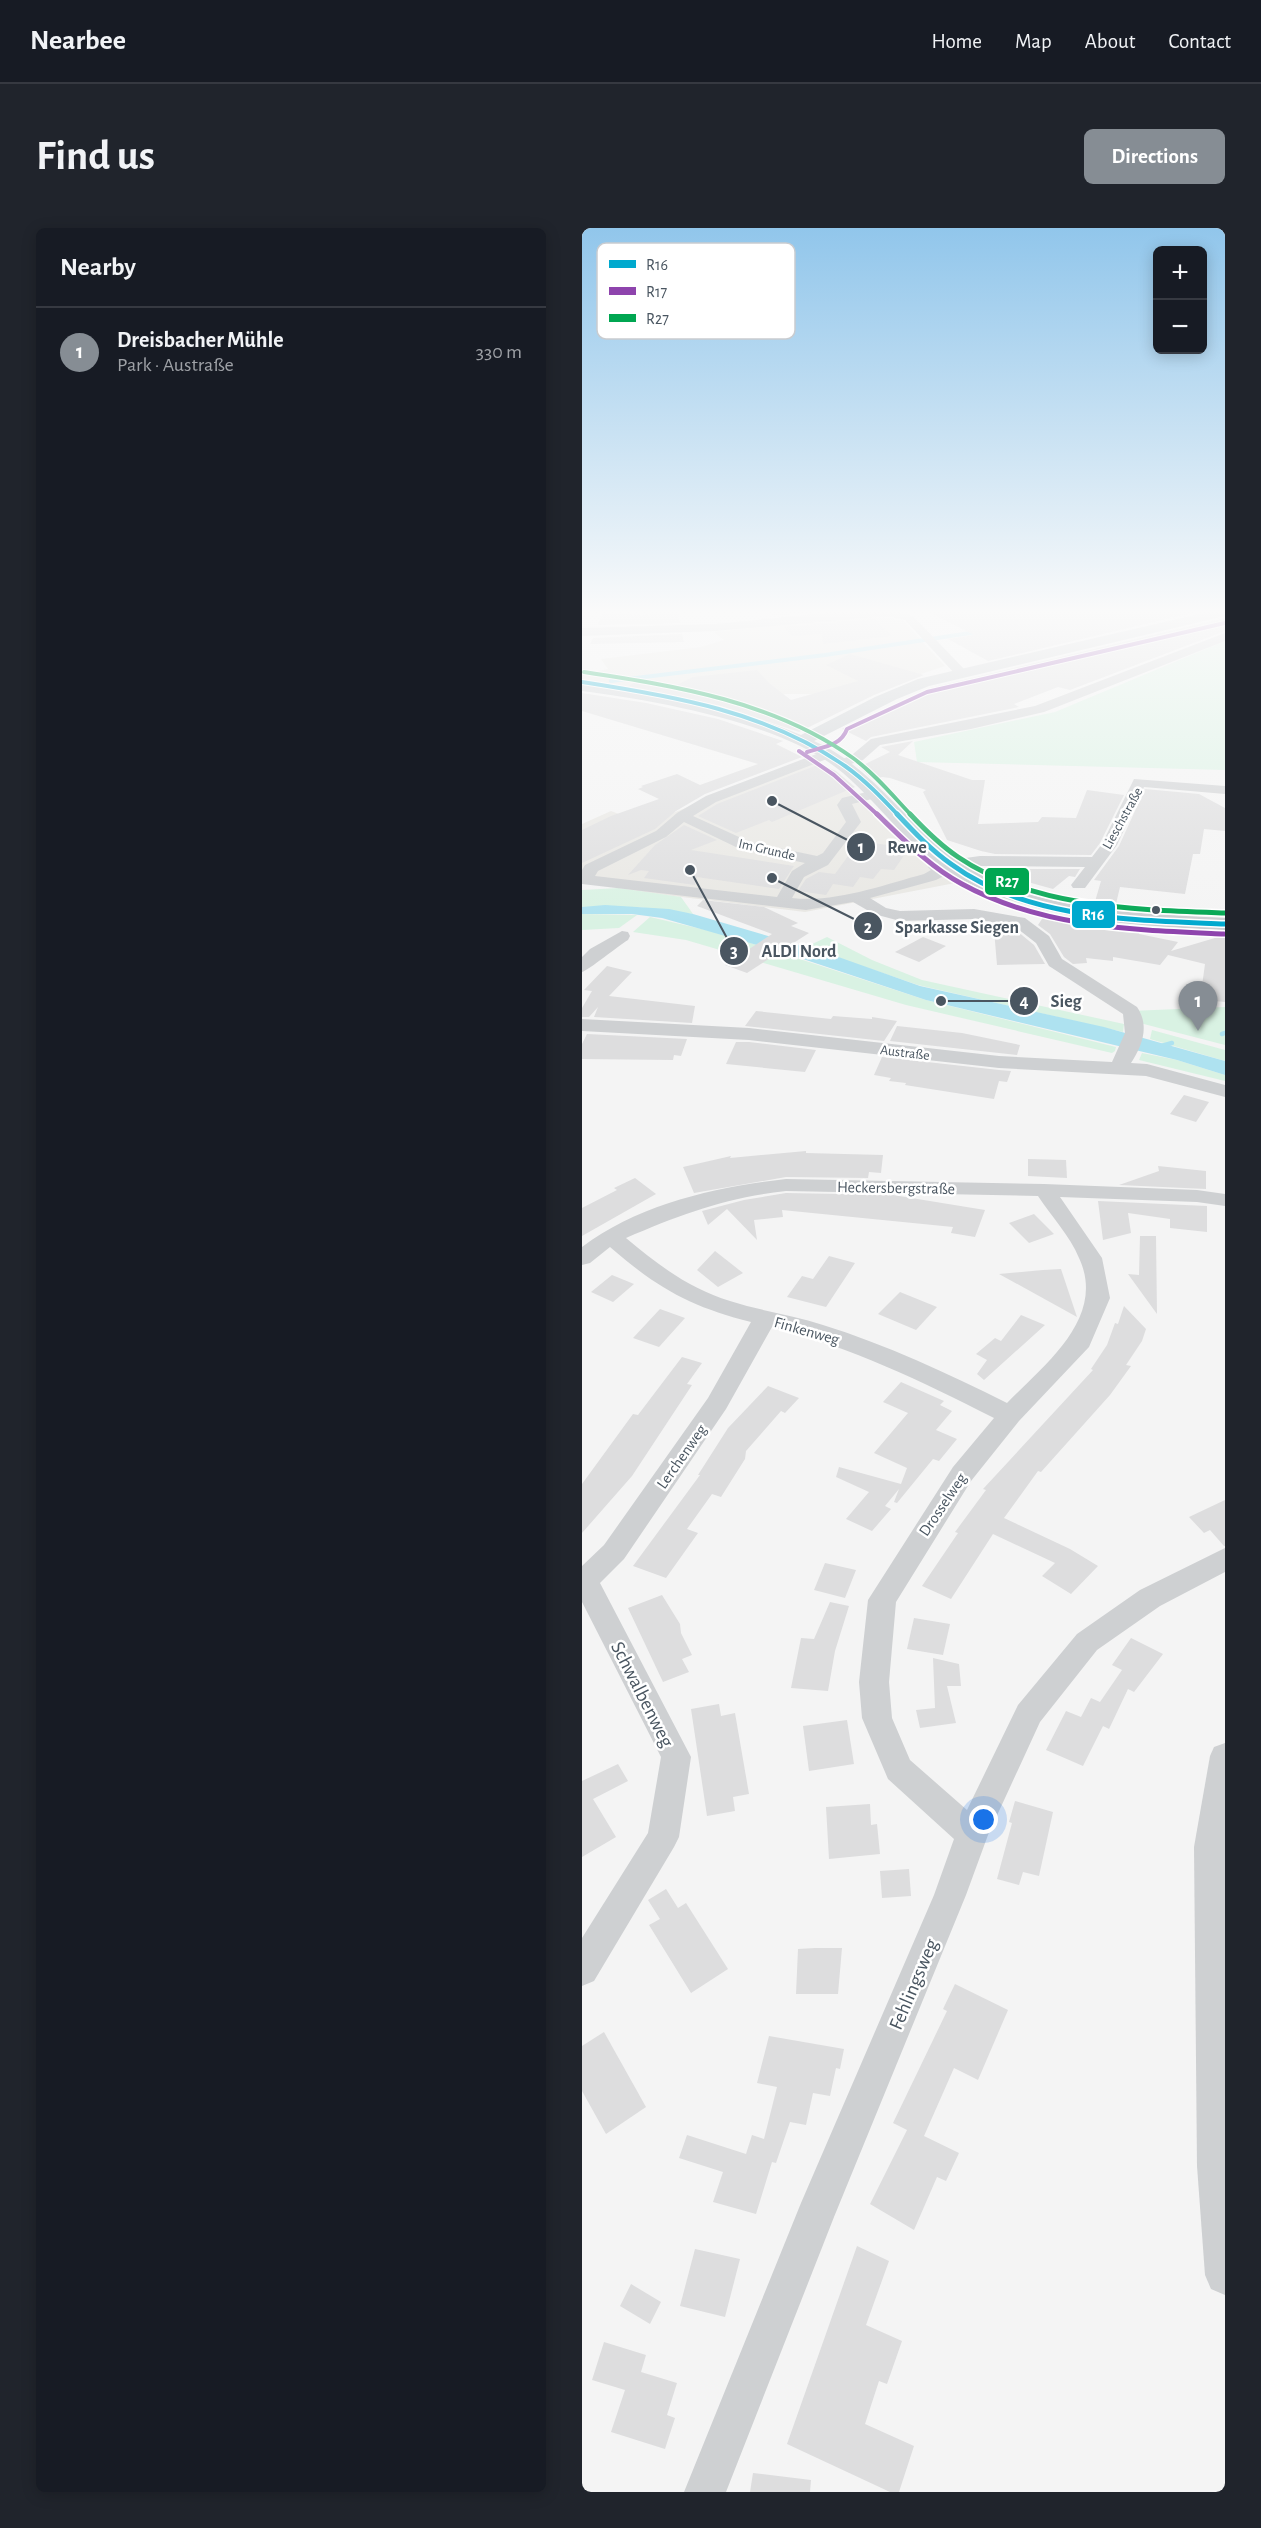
<!DOCTYPE html>
<html lang="en">
<head>
<meta charset="utf-8">
<style>
	body { margin:0; font-family:"Alegreya Sans",sans-serif; background:#20242c; color:#f1f3f6 }
	.controls { position:absolute; right:18px; top:18px; display:grid; overflow:hidden; border-radius:9px; box-shadow:0 3px 15px #0003 }
	.controls button { width:54px; height:54px; display:grid; place-items:center; padding:0; border:0; border-bottom:2px solid #363941; background:#171b24; color:#f1f3f6; font:30px sans-serif }
	.you { position:absolute; left:402px; top:1592px; width:21px; height:21px; margin:-15px; border:4px solid #fff; border-radius:50%; background:#1a73e8; box-shadow:0 0 0 9px #1a73e833 }
	.badge { display:grid; place-items:center; width:39px; height:39px; border-radius:50%; background:#868d94; color:#fff; font-size:20px; font-weight:700 }
	.pin { position:absolute; translate:-50% -50px; filter:drop-shadow(0 2px 3px #0008) }
	.pin::after { content:''; position:absolute; top:32px; width:21px; height:18px; background:inherit; clip-path:polygon(0 0,100% 0,50% 100%) }
	.list { margin:0; padding:0; list-style:none }
	h2 { display:flex; justify-content:space-between; align-items:center; height:78px; margin:0; padding:0 24px; font-size:26px }
	h2 small { font-size:20px; font-weight:400; color:#9ea1a6 }
	.list li { display:grid; grid-template-columns:39px 1fr auto; gap:18px; align-items:center; box-sizing:border-box; height:90px; padding:0 24px; border-top:2px solid #363941 }
	.list b { display:block; font-size:22px; white-space:nowrap }
	.list p { margin:0; font-size:20px; white-space:nowrap; color:#9ea1a6 }
	.list em { font-size:20px; font-style:normal; color:#9ea1a6 }
	.map { position:relative; flex:none; width:643px; height:2264px; overflow:hidden; border-radius:9px }
	header { display:flex; align-items:center; gap:36px; box-sizing:border-box; height:84px; padding:0 30px; background:#171b24; border-bottom:2px solid #363941 }
	header strong { font-size:28px }
	nav { display:flex; gap:33px; margin-inline-start:auto; font-size:21px }
	.intro { display:flex; align-items:center; justify-content:space-between; box-sizing:border-box; height:144px; padding:0 36px }
	h1 { margin:0; font-size:42px }
	.button { padding:15px 27px; border-radius:9px; background:#868d94; color:#fff; font-size:21px; font-weight:700 }
	main { display:flex; gap:36px; padding:0 36px }
	aside { flex:1; background:#171b24; border-radius:9px; box-shadow:0 3px 15px #0003 }
	.map>svg:first-child { display:block }
</style>
</head>
<body>
<header>
<strong>Nearbee</strong>
<nav><a>Home</a><a>Map</a><a>About</a><a>Contact</a></nav>
</header>
<div class="intro"><h1>Find us</h1><a class="button">Directions</a></div>
<main>
<aside>
<h2>Nearby<small></small></h2>
<ul class="list">
<li><span class="badge">1</span><div><b>Dreisbacher Mühle</b><p>Park · Austraße</p></div><em>330 m</em></li>
</ul>
</aside>
<div class="map">
<svg width="643" height="2264" viewBox="0 0 643 2264">
	<rect width="100%" height="100%" fill="#f4f4f4"/>
	<!-- commercial -->
	<g fill="#e8e7e3">
		<path d="M291,387l30,6 42,45 -30,10 -61,28 -42,-10h-144l-86,-13v-7l26,-5 -7,-10 100,-12 23,-7 -10,-8z"/>
		<path d="M230,530l31,21 112,104 -150,29 -156,-19 -67,-12v-57l29,-13 34,13z"/>
	</g>
	<!-- green -->
	<g fill="#d9f2e3">
		<path d="M643,413v129l-308,-8 -3,-20 141,-30z"/>
		<path d="M37,660l62,9 12,17 -55,-7h-56v-17z"/>
		<path d="M0,686l55,1 -18,13 -37,2z"/>
		<path d="M68,689l73,17 203,66 190,47 -1,4 -3,2 -206,-48 -220,-65 -53,-8z"/>
		<path d="M245,709l45,23 50,20 202,44 -1,8 -205,-47 -112,-38z"/>
		<path d="M643,779v38l-89,-23 -5,-11z"/>
		<path d="M570,802l73,20v11l-75,-22z"/>
		<path d="M560,825l35,7 48,15v6l-86,-21z"/>
	</g>
	<!-- water -->
	<path fill="#aee2f0" d="M23,677l64,4 24,5 137,40 90,32 184,41 121,34v14l-48,-15 -251,-60 -144,-48 -120,-34 -30,-4h-50v-7z"/>
	<g fill="none" stroke-linecap="round" stroke-linejoin="round">
		<!-- stream-far1 -->
		<path stroke="#aee2f0" stroke-width="4" d="M29,453l214,-26 152,-23"/>
		<!-- stream -->
		<g stroke="#aee2f0" stroke-width="4.5">
			<path d="M640,806l3,-1"/>
			<path d="M576,819l14,-4"/>
		</g>
	</g>
	<!-- building -->
	<g fill="#ddddde">
		<path d="M65,380h30l3,15 -82,2 4,-11 49,1z"/>
		<path d="M185,380h88l-81,8z"/>
		<path d="M339,380h292l-225,53 -40,-22 26,-4z"/>
		<path d="M643,390v13l-155,59 -12,-3 -44,17 5,3 -148,30 -5,4 -24,-12 88,-41z"/>
		<path d="M293,391l17,17 -69,8 -1,-10 -30,2 -8,-9z"/>
		<path d="M100,406l2,8 -94,2 3,-6z"/>
		<path d="M268,426l74,21 -50,20 -75,37 -78,-26 -92,-20 9,-6 37,6 18,-9 64,-7 12,13 22,17 67,-19 -32,-16z"/>
		<path d="M0,465l64,10 72,16 65,22 -7,3 26,13 -97,37 -29,17 -21,18 -73,34v-33l29,-14 48,-17 -21,-10 5,-2 -2,-1 36,-12 23,11 58,-21 -176,-53z"/>
		<path d="M331,513l-15,14 74,25h13l-7,44 60,-2 4,-5 34,1 11,-28 37,5 -24,48 -9,12 -96,-1 -14,-3 -34,-11 -24,-48 3,-2 -36,-12 -8,-1 -8,3 -15,-13 31,-15 -9,-5z"/>
		<path d="M238,536l16,7 19,16 -83,35 -3,-2 -33,13 -38,-17 19,-12z"/>
		<path d="M563,561l54,5 26,14v23l-21,-2 -4,25h-7l-8,40 -65,-7 -5,21 -21,-3 7,-24 -7,-1 25,-34z"/>
		<path d="M102,597l33,15 -26,10 103,16 -15,23 -82,-12 -2,8 -51,-7 5,-7 -8,-1 -13,5 27,-30z"/>
		<path d="M277,613l50,7 -15,22 -13,-1 -8,10 -13,-2 -7,10 -20,-3 -7,11 -28,-4 8,-12 13,-7 16,2z"/>
		<path d="M430,641h68l-5,8 -6,-1 -16,13 -50,-14z"/>
		<path d="M121,672l61,7 34,16 -7,3 18,7 -62,40 -22,-8 47,-31 -75,-28z"/>
		<path d="M462,688l67,8 -2,5 30,3v2l39,8 -7,9 54,-16v67l-22,-2 1,-5 -3,-2 4,-29 -37,-9 -8,10 -47,-8v4l-27,-3 1,5 -14,1 -9,-7 -14,-23 -12,-9z"/>
		<path d="M412,702l23,1 17,14 11,19 -48,1z"/>
		<path d="M341,709l23,9 -27,16 -24,-10z"/>
		<path d="M25,738l25,6 -23,24 86,10 -3,17 -98,-6 4,-10 -9,10h-7v-9l10,-17 -8,-1z"/>
		<path d="M174,783l75,8 2,-3 39,3v-2l25,4 -13,20 -139,-15z"/>
		<path d="M315,798l65,7 58,12 -3,10 -127,-14z"/>
		<path d="M5,806l100,5 -6,17 -7,-1 -1,5 -91,-1v-15z"/>
		<path d="M154,814h13l67,8 -11,22 -79,-8z"/>
		<path d="M300,829l117,13 12,1 -4,11 -8,-1 -5,18 -89,-14 1,-2 -17,-2 2,-3 -17,-3z"/>
		<path d="M602,867l25,7 -13,20 -26,-8z"/>
		<path d="M224,923v2l77,2 -2,18 -12,-1 -1,6 -82,-1 -92,16 -11,-26 48,-11 -1,2z"/>
		<path d="M446,931l38,1 1,18 -39,-2z"/>
		<path d="M576,938l48,5v18l-87,-4 40,-14z"/>
		<path d="M53,950l21,16 -74,42v-28l35,-18 -3,-2z"/>
		<path d="M204,965l107,2 92,15 -10,27 -24,-4 2,-6 -171,-17 1,7 -29,3 3,20 -30,-31 -19,16 -6,-14 42,-11z"/>
		<path d="M516,973l109,5v26l-37,-4v-9l-42,-6 3,20 -28,7z"/>
		<path d="M452,986l20,20 -25,9 -20,-20z"/>
		<path d="M558,1008h16l1,78 -29,-40 11,1z"/>
		<path d="M133,1023l28,22 -25,14 -21,-17z"/>
		<path d="M247,1028l26,7 -29,44 -39,-10 15,-21 11,3z"/>
		<path d="M479,1041l16,48 -78,-43 44,-4z"/>
		<path d="M30,1047l22,9 -21,18 -22,-10z"/>
		<path d="M318,1064l37,15 -21,23 -38,-16z"/>
		<path d="M542,1078l22,23 -4,12 -16,24 5,1 -21,29 -69,77 -3,-1 -34,47 66,31 28,17 -27,28 -29,-18 13,-13 -62,-29 -42,65 -29,-13 36,-53 -3,-1 31,-42 -3,-1 110,-119 -2,-1 16,-24 8,-22 3,1z"/>
		<path d="M78,1081l25,9 -26,29 -26,-9z"/>
		<path d="M439,1087l24,10 -61,55 -7,-6 10,-14 -11,-6 19,-16 6,3z"/>
		<path d="M100,1129l20,6 -15,21 5,1 -60,91 -50,57v-49l51,-70 5,1z"/>
		<path d="M319,1154l43,19 -4,4 12,6 -16,19 21,9 -18,22 -6,-2 -36,44 -3,-1 5,-13 -14,17 6,3 -19,22 -26,-12 23,-27 -33,-15 3,-10 62,17 6,-16 -33,-15 34,-40 -25,-11z"/>
		<path d="M186,1158l31,12 -14,15 -4,-2 -35,40 -1,8 -24,38 -9,-3 -25,35 11,4 -32,45 -33,-12 67,-91h-2l30,-47z"/>
		<path d="M643,1272v46h-1l-14,-16 -6,3 -15,-16z"/>
		<path d="M243,1335l31,7 -11,28 -31,-8z"/>
		<path d="M80,1367l18,29 1,9 11,22 -10,4 7,13 -26,10 -35,-74z"/>
		<path d="M248,1374l19,4 -14,45 -7,40 -37,-3 10,-50 13,1z"/>
		<path d="M332,1390l36,6 -7,31 -36,-6z"/>
		<path d="M549,1410l32,16 -29,38 -6,-3 -19,40 -6,-3 -20,40 -37,-16 20,-39 15,6 10,-19 9,4 22,-32 -10,-5z"/>
		<path d="M351,1430l26,6 2,22h-14l9,37 -36,5 -4,-18 19,-2z"/>
		<path d="M137,1476l2,12 14,-3 14,81 -16,3 2,14 -28,5 -16,-107z"/>
		<path d="M265,1492l7,44 -45,7 -6,-45z"/>
		<path d="M36,1536l10,17 -35,18 23,38 -34,20v-76z"/>
		<path d="M433,1573l38,11 -14,64 -16,-4 -4,13 -22,-6 15,-56 -3,-1z"/>
		<path d="M288,1576l1,21 6,-1 3,30 -51,5 -3,-52z"/>
		<path d="M327,1641l2,27 -29,2 -2,-27z"/>
		<path d="M84,1661l12,19 8,-5 42,66 -37,24 -42,-68 11,-6 -12,-19z"/>
		<path d="M233,1720h27l-4,46h-42l2,-45z"/>
		<path d="M373,1756l53,26 -30,70 -24,-12 -30,68 35,17 -13,28 -9,-4 -23,53 -44,-26 37,-74 -14,-7 54,-112 -4,-2z"/>
		<path d="M22,1804l42,75 -40,27 -24,-43v-45z"/>
		<path d="M187,1808l75,13 -4,20 -4,-1 -6,28 -17,-3 -7,32 -16,-3 -14,41 -4,-1 -16,52 -43,-12 10,-30 -44,-14 8,-23 59,19 6,-19 12,4 13,-52 -20,-4z"/>
		<path d="M275,2018l32,15 -23,64 36,16 -15,43 -8,-3 -14,43 49,22 -15,46h-9l-103,-48z"/>
		<path d="M113,2021l45,10 -15,58 -45,-11z"/>
		<path d="M49,2056l30,18 -11,22 -30,-18z"/>
		<path d="M22,2114l42,13 -5,17 36,11 -10,32 8,3 -10,31 -54,-17 14,-42 -33,-10z"/>
		<path d="M171,2245l58,7 -1,12h-60z"/>
	</g>
	<g fill="none" stroke-linecap="round" stroke-linejoin="round">
		<!-- minor -->
		<g fill="#ced0d2" fill-rule="evenodd">
			<path d="M0,380h23l-23,6z"/>
			<path d="M324,380l-6,4 13,4 51,53v6h-8l-51,-55 -18,-4 -172,15 -133,5v-8l133,-4 132,-13z"/>
			<path d="M643,405v8l-181,71 -73,17 -91,16 -17,15 -21,7 -7,-4 18,-9 18,-15 164,-33z"/>
			<path d="M245,522l5,1v6l-116,45 -23,14 57,26 67,14 6,-3 23,-31 -9,-17 5,-7 33,-8 5,1 2,3 -2,3 -28,7 9,18 -33,43 -24,12 -12,21c43,5 91,-13 132,-24l7,-4 -3,-3 2,-3 6,-2 44,-6 112,1 10,-13 32,-65 91,7v8l-81,-7 -27,58 -32,43h-12l-2,-3 14,-18 -105,-1 -22,3 -22,11 -66,18 16,10 14,3 74,-2 51,9 24,18 13,23 75,48c13,19 5,39 -6,56l16,1 78,21v12l-79,-21 -147,-8 -250,-28 -167,-9v-12l167,9 250,28 113,6 13,-29 -2,-19 -74,-48 -13,-23 -22,-17 -40,-7 -74,2 -26,-7 -21,-12 -47,8 -224,-26v-14l3,-5 71,-34 21,-18 29,-17zM102,594l56,27 65,14 -13,8 -15,26 -182,-21 3,-5 68,-34z"/>
			<path d="M40,703l6,1 2,4 -2,4c-10,6 -39,30 -46,32v-15l8,-8z"/>
			<path d="M204,951l258,5 153,6 28,4v12l-28,-4 -137,-5 42,61 8,40 -21,49 -70,74 -48,60 -75,121 -7,80 3,36 18,42 57,50 51,-105 59,-71 63,-44 85,-42v24l-65,34 -63,44 -57,72 -52,113 -22,60 -132,322 -108,275h-42l117,-289 133,-308 20,-56 -66,-60 -26,-61 -3,-36 9,-82 85,-133 41,-49c-75,-38 -141,-70 -222,-91l-46,82 -102,150 -24,24 91,174 -12,80 -5,10 -80,134 -12,5v-48l66,-105 13,-76 -79,-155v-36l22,-21 104,-147 43,-76c-60,-15 -94,-34 -141,-75l-20,16 -8,2v-18c57,-43 134,-60 204,-68zM204,963l252,5c13,20 32,40 41,62 28,60 -35,107 -72,145 -60,-30 -120,-58 -184,-78 -30,-10 -62,-14 -93,-24 -40,-12 -72,-36 -104,-63 56,-24 99,-40 160,-47z"/>
			<path d="M643,1515v552l-14,-6 -6,-14 -8,-109 -3,-319 16,-91 4,-9z"/>
		</g>
		<!-- major -->
		<path fill="#caced1" fill-rule="evenodd" d="M643,380v8l-296,70 -32,13 -83,42c54,24 85,72 128,108 78,63 188,64 283,69v12c-89,-4 -180,-9 -261,-49 -49,-24 -80,-73 -121,-108 -59,-50 -185,-72 -261,-82v-10c75,10 149,25 219,54l74,-38 43,-18z"/>
		<defs>
			<path id="bus-1-far1" d="M0,454c91,14 186,30 263,84 20,14 37,32 54,50"/>
			<path id="bus-1" d="M315,586c17,18 34,36 54,50 76,56 184,56 274,60"/>
			<g id="bus-2-far1">
				<path d="M217,523l35,24 45,41"/>
				<path d="M225,524c16,-5 34,-6 40,-23l80,-37 298,-69"/>
			</g>
			<path id="bus-2" d="M295,586c26,25 53,53 85,70 80,44 173,46 262,50"/>
			<path id="bus-3-far1" d="M2,444c93,14 191,30 269,86 22,16 40,38 59,58"/>
			<path id="bus-3" d="M328,586c15,16 30,31 48,43 75,51 180,53 267,56"/>
		</defs>
		<!-- bus-1-far1 casing -->
		<use href="#bus-1-far1" stroke="#fff" stroke-width="6"/>
		<!-- bus-1 casing -->
		<use href="#bus-1" stroke="#fff" stroke-width="8"/>
		<!-- bus-2-far1 casing -->
		<use href="#bus-2-far1" stroke="#fff" stroke-width="6"/>
		<!-- bus-2 casing -->
		<use href="#bus-2" stroke="#fff" stroke-width="8"/>
		<!-- bus-3-far1 casing -->
		<use href="#bus-3-far1" stroke="#fff" stroke-width="6"/>
		<!-- bus-3 casing -->
		<use href="#bus-3" stroke="#fff" stroke-width="8"/>
		<!-- bus-1-far1 -->
		<use href="#bus-1-far1" stroke="#00a9ce" stroke-width="4"/>
		<!-- bus-1 -->
		<use href="#bus-1" stroke="#00a9ce" stroke-width="5"/>
		<!-- bus-2-far1 -->
		<use href="#bus-2-far1" stroke="#8e44ad" stroke-width="4"/>
		<!-- bus-2 -->
		<use href="#bus-2" stroke="#8e44ad" stroke-width="5"/>
		<!-- bus-3-far1 -->
		<use href="#bus-3-far1" stroke="#00a651" stroke-width="4"/>
		<!-- bus-3 -->
		<use href="#bus-3" stroke="#00a651" stroke-width="5"/>
	</g>
	<!-- sky -->
	<linearGradient id="sky" x2="0" y2="1"><stop stop-color="#91c6eb"/><stop offset="0.55" stop-color="#fafafa"/><stop offset="1" stop-color="#fafafa" stop-opacity="0"/></linearGradient>
	<rect width="643" height="697" fill="url(#sky)"/>
	<!-- markers -->
	<circle fill="#4a5661" stroke="#fff" stroke-width="2" cx="574" cy="682" r="5"/>
	<g text-anchor="middle" stroke-width="5" stroke-linejoin="round" paint-order="stroke">
		<!-- far-street labels -->
		<g font-size="14" fill="#4a5661" stroke="#fff">
			<text transform="translate(540 590) rotate(-61)" y="5">Lieschstraße</text>
			<text transform="translate(185 621) rotate(13)" y="5">Im Grunde</text>
			<text transform="translate(323 824) rotate(7)" y="5">Austraße</text>
		</g>
		<!-- street labels -->
		<g font-size="16" fill="#4a5661" stroke="#fff">
			<text transform="translate(314 959) rotate(1)" y="6">Heckersbergstraße</text>
			<text transform="translate(225 1102) rotate(16)" y="6">Finkenweg</text>
			<text transform="translate(99 1228) rotate(-55)" y="6">Lerchenweg</text>
			<text transform="translate(360 1276) rotate(-56)" y="6">Drosselweg</text>
		</g>
		<!-- near-street labels -->
		<g font-size="20" fill="#4a5661" stroke="#fff">
			<text transform="translate(61 1466) rotate(63)" y="7">Schwalbenweg</text>
			<text transform="translate(331 1756) rotate(-67)" y="7">Fehlingsweg</text>
		</g>
	</g>
	<!-- legend -->
	<rect x="15" y="15" width="198" height="96" rx="9" fill="#fff" stroke="#c9ccd0" stroke-width="1.5"/>
	<rect x="27" y="32" width="27" height="8" fill="#00a9ce"/>
	<rect x="27" y="59" width="27" height="8" fill="#8e44ad"/>
	<rect x="27" y="86" width="27" height="8" fill="#00a651"/>
	<g font-size="16" fill="#4a5661">
		<text x="64" y="42">R16</text>
		<text x="64" y="69">R17</text>
		<text x="64" y="96">R27</text>
	</g>
	<!-- callouts -->
	<path fill="none" stroke="#4a5661" stroke-width="2" d="M190 573L279 619M190 650L286 698M108 642L152 723M359 773L442 773"/>
	<g fill="#4a5661" stroke="#fff" stroke-width="2">
		<circle cx="190" cy="573" r="6"/>
		<circle cx="190" cy="650" r="6"/>
		<circle cx="108" cy="642" r="6"/>
		<circle cx="359" cy="773" r="6"/>
		<circle cx="279" cy="619" r="15"/>
		<circle cx="286" cy="698" r="15"/>
		<circle cx="152" cy="723" r="15"/>
		<circle cx="442" cy="773" r="15"/>
	</g>
	<g font-size="18" text-anchor="middle" font-weight="bold" fill="#fff">
		<text x="279" y="625">1</text>
		<text x="286" y="705">2</text>
		<text x="152" y="729">3</text>
		<text x="442" y="779">4</text>
	</g>
	<g font-size="18" text-anchor="middle" font-weight="bold" fill="#4a5661" stroke="#fff" stroke-width="5" stroke-linejoin="round" paint-order="stroke">
		<text x="325" y="625">Rewe</text>
		<text x="375" y="705">Sparkasse Siegen</text>
		<text x="217" y="729">ALDI Nord</text>
		<text x="484" y="779">Sieg</text>
	</g>
	<g stroke="#fff" stroke-width="2">
		<rect x="402" y="639" width="46" height="29" rx="6" fill="#00a651"/>
		<rect x="489" y="672" width="45" height="29" rx="6" fill="#00a9ce"/>
	</g>
	<g font-size="16" text-anchor="middle" font-weight="bold" fill="#fff">
		<text x="425" y="659">R27</text>
		<text x="511" y="692">R16</text>
	</g>
</svg>
<div class="controls">
<button>+</button>
<button>−</button>
</div>
<div class="you"></div>
<div class="pin badge" style="left:616px;top:803px">1</div>
</div>
</main>
</body>
</html>
